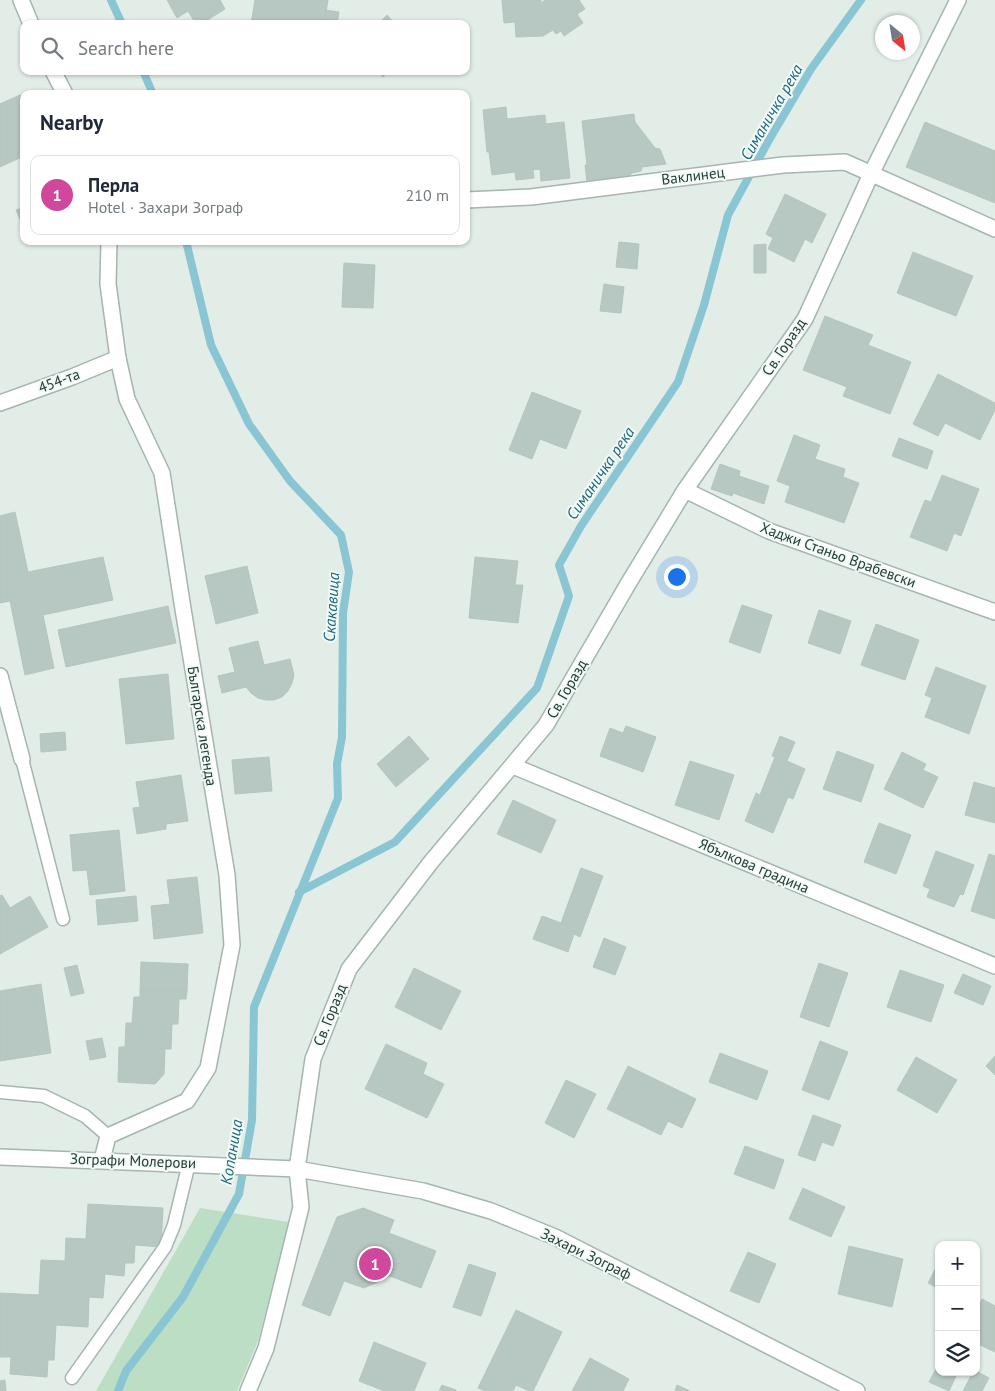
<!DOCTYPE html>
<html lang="en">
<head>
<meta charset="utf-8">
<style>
	body { margin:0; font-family:"PT Sans",sans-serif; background:#f6f6f7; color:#1f2937 }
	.controls { position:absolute; right:15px; bottom:15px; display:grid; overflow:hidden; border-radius:10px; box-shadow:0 1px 4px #0004 }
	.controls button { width:45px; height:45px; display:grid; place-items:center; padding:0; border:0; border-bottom:1px solid #e0e1e3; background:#fff; color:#1f2937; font:25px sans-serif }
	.compass { position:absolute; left:875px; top:15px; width:45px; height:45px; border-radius:50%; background:#fff; box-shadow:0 1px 4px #0004; rotate:150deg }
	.you { position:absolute; left:676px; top:576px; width:18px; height:18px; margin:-12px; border:4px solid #fff; border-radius:50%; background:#1a73e8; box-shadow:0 0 0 8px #1a73e833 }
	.badge { display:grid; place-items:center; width:32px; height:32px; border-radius:50%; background:#111827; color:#fff; font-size:16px; font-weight:700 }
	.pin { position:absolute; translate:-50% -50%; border:2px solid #fff; box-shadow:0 1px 5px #0006 }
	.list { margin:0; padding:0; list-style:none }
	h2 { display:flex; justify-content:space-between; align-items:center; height:65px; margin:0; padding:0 20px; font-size:21px }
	h2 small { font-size:16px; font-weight:400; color:#747a83 }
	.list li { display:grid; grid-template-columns:32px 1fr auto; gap:15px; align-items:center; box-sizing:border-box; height:80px; margin:0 10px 10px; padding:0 10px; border:1px solid #e0e1e3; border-radius:10px }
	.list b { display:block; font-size:19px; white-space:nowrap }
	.list p { margin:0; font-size:16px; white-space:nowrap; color:#747a83 }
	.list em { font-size:16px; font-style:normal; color:#747a83 }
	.icon { flex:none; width:28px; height:28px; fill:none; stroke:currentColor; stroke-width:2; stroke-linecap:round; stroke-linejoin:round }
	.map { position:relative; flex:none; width:995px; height:1391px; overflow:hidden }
	.search { position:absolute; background:#fff; box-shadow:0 1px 4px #0004; left:20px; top:20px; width:450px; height:55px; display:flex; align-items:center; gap:12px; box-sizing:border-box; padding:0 18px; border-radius:10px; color:#747a83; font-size:19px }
	.panel { position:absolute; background:#fff; box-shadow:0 1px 4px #0004; left:20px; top:90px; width:450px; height:155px; border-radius:10px }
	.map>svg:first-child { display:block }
</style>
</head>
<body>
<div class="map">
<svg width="995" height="1391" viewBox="0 0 995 1391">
	<rect width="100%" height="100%" fill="#e2ede8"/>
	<!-- green -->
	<path fill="#bbdec5" d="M200,1208l89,14 -31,119 -21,50h-141z"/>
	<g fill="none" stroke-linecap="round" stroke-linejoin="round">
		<!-- stream -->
		<g stroke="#89c5d2" stroke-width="8">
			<path d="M111,0l11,24"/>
			<path d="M143,71l10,23"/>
			<path d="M299,892l96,-50 142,-154 32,-92 -10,-31 22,-39 97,-144 26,-77 24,-90 41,-75 42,-71 50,-69"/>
			<path d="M118,1391l8,-20 57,-74 56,-103 13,-74 2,-113 84,-209 -1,-34 5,-27 1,-124 6,-41 -8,-37 -51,-54 -41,-57 -38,-79 -25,-104"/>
		</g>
	</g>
	<!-- building -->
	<g fill="#b7c7c1" stroke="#b4c6bf">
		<path d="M167,0h53l5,9 -24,15h-5l-8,-13 -11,7z"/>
		<path d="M255,0h73l-4,24 -19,-2 -1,2h-53z"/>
		<path d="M502,0h39v3l4,-3h34l6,9 -8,5 6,9 -19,13 -3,-5 -5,3 -3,-4 -10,6 -27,1 -1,-15 -11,1z"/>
		<path d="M326,10l13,2 -2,12h-13z"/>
		<path d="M387,15l8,9h-17z"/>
		<path d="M377,71h11l-5,6z"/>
		<path d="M20,95l4,9v52l-24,11v-63z"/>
		<path d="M506,107l1,12 38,-4 1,9 18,-2 6,56 -29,3 -1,-12 -7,1 1,8 -18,2 -1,-8 -23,3 -3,-23h-2l-4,-42z"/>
		<path d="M634,114l1,8 20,26 5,1 6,15 -24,3 -1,4 -9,2 -5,5 -40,4 -2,-17h2l-5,-44z"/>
		<path d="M925,122l70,29v52l-89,-36z"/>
		<path d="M785,194l41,20 -14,29 -7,-4 -11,23 -26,-13 5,-11 -7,-4z"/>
		<path d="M24,207v22l-8,-19z"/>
		<path d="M619,242l20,2 -2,25 -21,-2z"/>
		<path d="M766,244v29h-12v-28z"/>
		<path d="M913,252l60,24 -17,40 -59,-23z"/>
		<path d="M344,263l31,2 -2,43 -31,-1z"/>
		<path d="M604,284l20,3 -3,26 -21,-2z"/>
		<path d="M825,316l48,19 -5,10 43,17 -21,52 -47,-18 4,-9 -44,-17z"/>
		<path d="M938,374l57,29v7l-15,30 -35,-17 -7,13 -25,-12z"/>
		<path d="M532,392l49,19 -15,38 -26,-10 -8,20 -23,-9z"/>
		<path d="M794,435l26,10 -5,14 30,10 -2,8 16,6 -15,40 -59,-21 5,-16 -13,-5z"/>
		<path d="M899,438l34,13 -6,18 -35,-13z"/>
		<path d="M720,464l20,7 -1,5 30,10 -5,18 -31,-11 -1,3 -21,-7z"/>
		<path d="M942,475l37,14 -18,47 -7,-3 -7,18 -37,-14 15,-37 6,2z"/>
		<path d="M15,512l13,60 75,-15 10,43 -70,15 11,53 -29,7 -15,-74 -10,2v-87z"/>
		<path d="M475,557l43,4 -3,24h8l-5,38 -49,-5z"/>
		<path d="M247,566l11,47 -42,11 -11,-48z"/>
		<path d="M742,605l30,10 -12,38 -31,-11z"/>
		<path d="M168,606l8,37 -110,24 -8,-37z"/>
		<path d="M819,610l32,11 -11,33 -32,-11z"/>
		<path d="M876,624l43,16 -14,40 -44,-15z"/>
		<path d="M258,641l6,24 26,-6 4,16 -2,8 -4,8 -6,6 -8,3h-8l-8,-2 -7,-5 -5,-6 -24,6 -4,-17 17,-4 -6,-24z"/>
		<path d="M936,667l50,19 -17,48 -44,-17 7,-19 -7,-3z"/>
		<path d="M168,674l6,65 -48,5 -7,-65z"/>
		<path d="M626,726l30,11 -13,35 -43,-16 10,-28 13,5z"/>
		<path d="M65,732l1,18 -25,2 -1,-18z"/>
		<path d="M409,736l20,23 -33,28 -19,-23z"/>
		<path d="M780,736l15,6 -8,19 18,8 -12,30 -5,-2 -15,36 -28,-12 11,-28 4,2 15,-38 -3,-1z"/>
		<path d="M837,751l37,14 -13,37 -38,-13z"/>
		<path d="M902,752l24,12 -3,6 15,7 -15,31 -39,-19z"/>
		<path d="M269,757l3,34 -37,3 -3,-34z"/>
		<path d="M690,761l44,14 -15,45 -44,-15z"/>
		<path d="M181,775l7,46 -22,3v5l-29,5 -4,-26 7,-1 -4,-25z"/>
		<path d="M974,782l21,6v35l-30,-8z"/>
		<path d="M513,800l43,20 -15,33 -44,-19z"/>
		<path d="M879,823l32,12 -15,39 -32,-12z"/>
		<path d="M119,830l6,61 -35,4 -3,-25 -14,1 -3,-36z"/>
		<path d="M936,851l38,14 -11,30 -3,-1 -6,13 -27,-10 3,-8 -7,-3z"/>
		<path d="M989,854l6,2v63l-24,-8z"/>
		<path d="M581,868l22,8 -23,61 -6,-3 -6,18 -35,-13 9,-23 19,7z"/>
		<path d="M197,877l6,56 -49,6 -3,-33 19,-2 -3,-24z"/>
		<path d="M2,895l8,13 20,-12 18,31 -48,27v-58z"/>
		<path d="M136,896l2,25 -40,4 -2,-25z"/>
		<path d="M604,938l22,9 -11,28 -22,-8z"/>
		<path d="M141,962l47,2 -1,27h-47z"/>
		<path d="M819,963l29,10 -19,54 -29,-10z"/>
		<path d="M77,965l7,28 -13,3 -7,-28z"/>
		<path d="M414,968l47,23 -20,39 -46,-23z"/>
		<path d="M900,970l44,15 -13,37 -44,-15z"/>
		<path d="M963,974l28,12 -8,19 -29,-12z"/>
		<path d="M41,984l10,69 -51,8v-70z"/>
		<path d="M140,991h47l-1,8h-7l-1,25h-6l-1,25h-6l-1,25 -9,10 -37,-2 1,-35h6l1,-24h6l2,-26h6z"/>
		<path d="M102,1038l4,19 -16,3 -4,-19z"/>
		<path d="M820,1041l28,11 -19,48 -27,-10z"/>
		<path d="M386,1044l41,19 -4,11 21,10 -17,34 -62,-29z"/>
		<path d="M720,1053l48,18 -11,29 -48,-18z"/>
		<path d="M995,1056v19l-9,-9z"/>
		<path d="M916,1057l41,23 -20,33 -40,-23z"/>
		<path d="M628,1066l68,33 -14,29 -14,-7 -7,14 -54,-26z"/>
		<path d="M566,1080l30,14 -22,44 -29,-15z"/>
		<path d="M813,1115l28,10 -8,21 -11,-4 -7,19 -17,-6z"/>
		<path d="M745,1146l39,14 -10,29 -40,-15z"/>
		<path d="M803,1188l42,19 -14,30 -42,-18z"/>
		<path d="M88,1204l75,4 -2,39 -26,-2 -1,18h-9l-1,13 -19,-2 -2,24 -14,-1 -1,30 -32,-2 -2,35h-6l-1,17 -37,-3 1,-17h-11v-64l39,2 2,-35 24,1 1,-23 20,1z"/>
		<path d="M363,1208l31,12 -5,13 47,18 -15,37 -31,-12 -26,12 -20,-7 -14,35 -28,-11 35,-88z"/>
		<path d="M849,1246l54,13 -11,48 -54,-13z"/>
		<path d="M748,1252l28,12 -17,39 -29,-12z"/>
		<path d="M939,1262v27l-11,-6z"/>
		<path d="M469,1264l27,9 -15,43 -28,-9z"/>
		<path d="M982,1299l13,7v46l-19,-9v-31z"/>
		<path d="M516,1310l46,22 -29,59h-4l-13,-6 -3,6h-28l-7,-3z"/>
		<path d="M374,1342l52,21 -12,28h-30l-25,-10z"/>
		<path d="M590,1358l39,21 -6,12h-51z"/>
		<path d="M939,1363v9h19l-9,19 -20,-9z"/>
		<path d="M976,1371l13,7 -7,13h-19l10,-19z"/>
		<path d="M5,1380l1,11h-6v-10z"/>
		<path d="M442,1385l14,5v1h-17z"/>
		<path d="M677,1385l13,6h-15z"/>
	</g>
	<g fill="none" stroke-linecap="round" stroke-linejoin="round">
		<defs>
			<g id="service">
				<path d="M22,759l41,160"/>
				<path d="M0,1092l44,4 41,20 23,20"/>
				<path d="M72,1378l93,-131 9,-22 15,-62"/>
			</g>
			<g id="minor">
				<path d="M21,0l10,24"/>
				<path d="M53,71l12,23"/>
				<path d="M466,200l65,-3 252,-32 62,-3 150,67"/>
				<path d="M0,403l72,-26 46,-19"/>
				<path d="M685,490l84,41 226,81"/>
				<path d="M0,676l22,83"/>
				<path d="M513,766l482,200"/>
				<path d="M102,1160l6,-24 79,-35 21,-33 24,-123 -5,-70 -44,-266 -21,-136 -35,-74 -9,-41 -10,-74 1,-43"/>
				<path d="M248,1391l18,-43 35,-141 -4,-38 16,-110 36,-90 82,-107 115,-137 82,-141 57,-94 120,-171 66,-145 87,-174"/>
			</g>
			<path id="tertiary" d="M0,1157l297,12 126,22 68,20 64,26 302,154"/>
		</defs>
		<!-- service casing -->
		<use href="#service" stroke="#a5b5af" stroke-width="15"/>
		<!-- minor casing -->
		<use href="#minor" stroke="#a5b5af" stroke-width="18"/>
		<!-- tertiary casing -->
		<use href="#tertiary" stroke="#a5b5af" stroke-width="18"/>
		<!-- service -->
		<use href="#service" stroke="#fff" stroke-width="12"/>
		<!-- minor -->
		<use href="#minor" stroke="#fff" stroke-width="15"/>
		<!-- tertiary -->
		<use href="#tertiary" stroke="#fff" stroke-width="15"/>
	</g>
	<g text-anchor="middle" stroke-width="4" stroke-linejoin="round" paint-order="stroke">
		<!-- street labels -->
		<g font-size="15" fill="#223e37" stroke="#f3f9f6">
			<text transform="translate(693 176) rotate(-7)" y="5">Ваклинец</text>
			<text transform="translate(784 347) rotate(-56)" y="5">Св. Горазд</text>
			<text transform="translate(59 381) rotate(-21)" y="5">454-та</text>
			<text transform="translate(838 555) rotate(20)" y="5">Хаджи Станьо Врабевски</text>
			<text transform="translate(567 689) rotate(-60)" y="5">Св. Горазд</text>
			<text transform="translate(202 726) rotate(81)" y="5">Българска легенда</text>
			<text transform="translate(754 866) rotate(23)" y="5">Ябълкова градина</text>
			<text transform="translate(330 1015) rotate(-68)" y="5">Св. Горазд</text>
			<text transform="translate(133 1161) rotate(2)" y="5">Зографи Молерови</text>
			<text transform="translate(586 1254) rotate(26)" y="5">Захари Зограф</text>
		</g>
		<!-- water labels -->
		<g font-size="16" font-style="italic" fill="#1b687b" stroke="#f3f9f6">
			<text transform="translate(771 112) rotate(-60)" y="6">Симаничка река</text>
			<text transform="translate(600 473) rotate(-56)" y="6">Симаничка река</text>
			<text transform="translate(331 607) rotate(-86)" y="6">Скакавица</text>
			<text transform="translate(231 1152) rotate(-80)" y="6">Копаница</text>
		</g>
	</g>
</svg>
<div class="controls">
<button>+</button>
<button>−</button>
<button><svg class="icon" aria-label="layers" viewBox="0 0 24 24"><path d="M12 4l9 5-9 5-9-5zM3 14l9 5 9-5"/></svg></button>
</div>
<svg class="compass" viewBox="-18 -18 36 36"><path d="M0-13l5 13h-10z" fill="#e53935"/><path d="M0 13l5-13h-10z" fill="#747a83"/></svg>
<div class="you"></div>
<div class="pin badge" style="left:375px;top:1264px;background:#d1479c">1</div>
<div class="search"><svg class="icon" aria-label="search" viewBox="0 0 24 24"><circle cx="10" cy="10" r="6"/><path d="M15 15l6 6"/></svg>Search here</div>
<section class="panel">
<h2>Nearby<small></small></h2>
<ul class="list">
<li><span class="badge" style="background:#d1479c">1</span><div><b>Перла</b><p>Hotel · Захари Зограф</p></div><em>210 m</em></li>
</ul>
</section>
</div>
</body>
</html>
